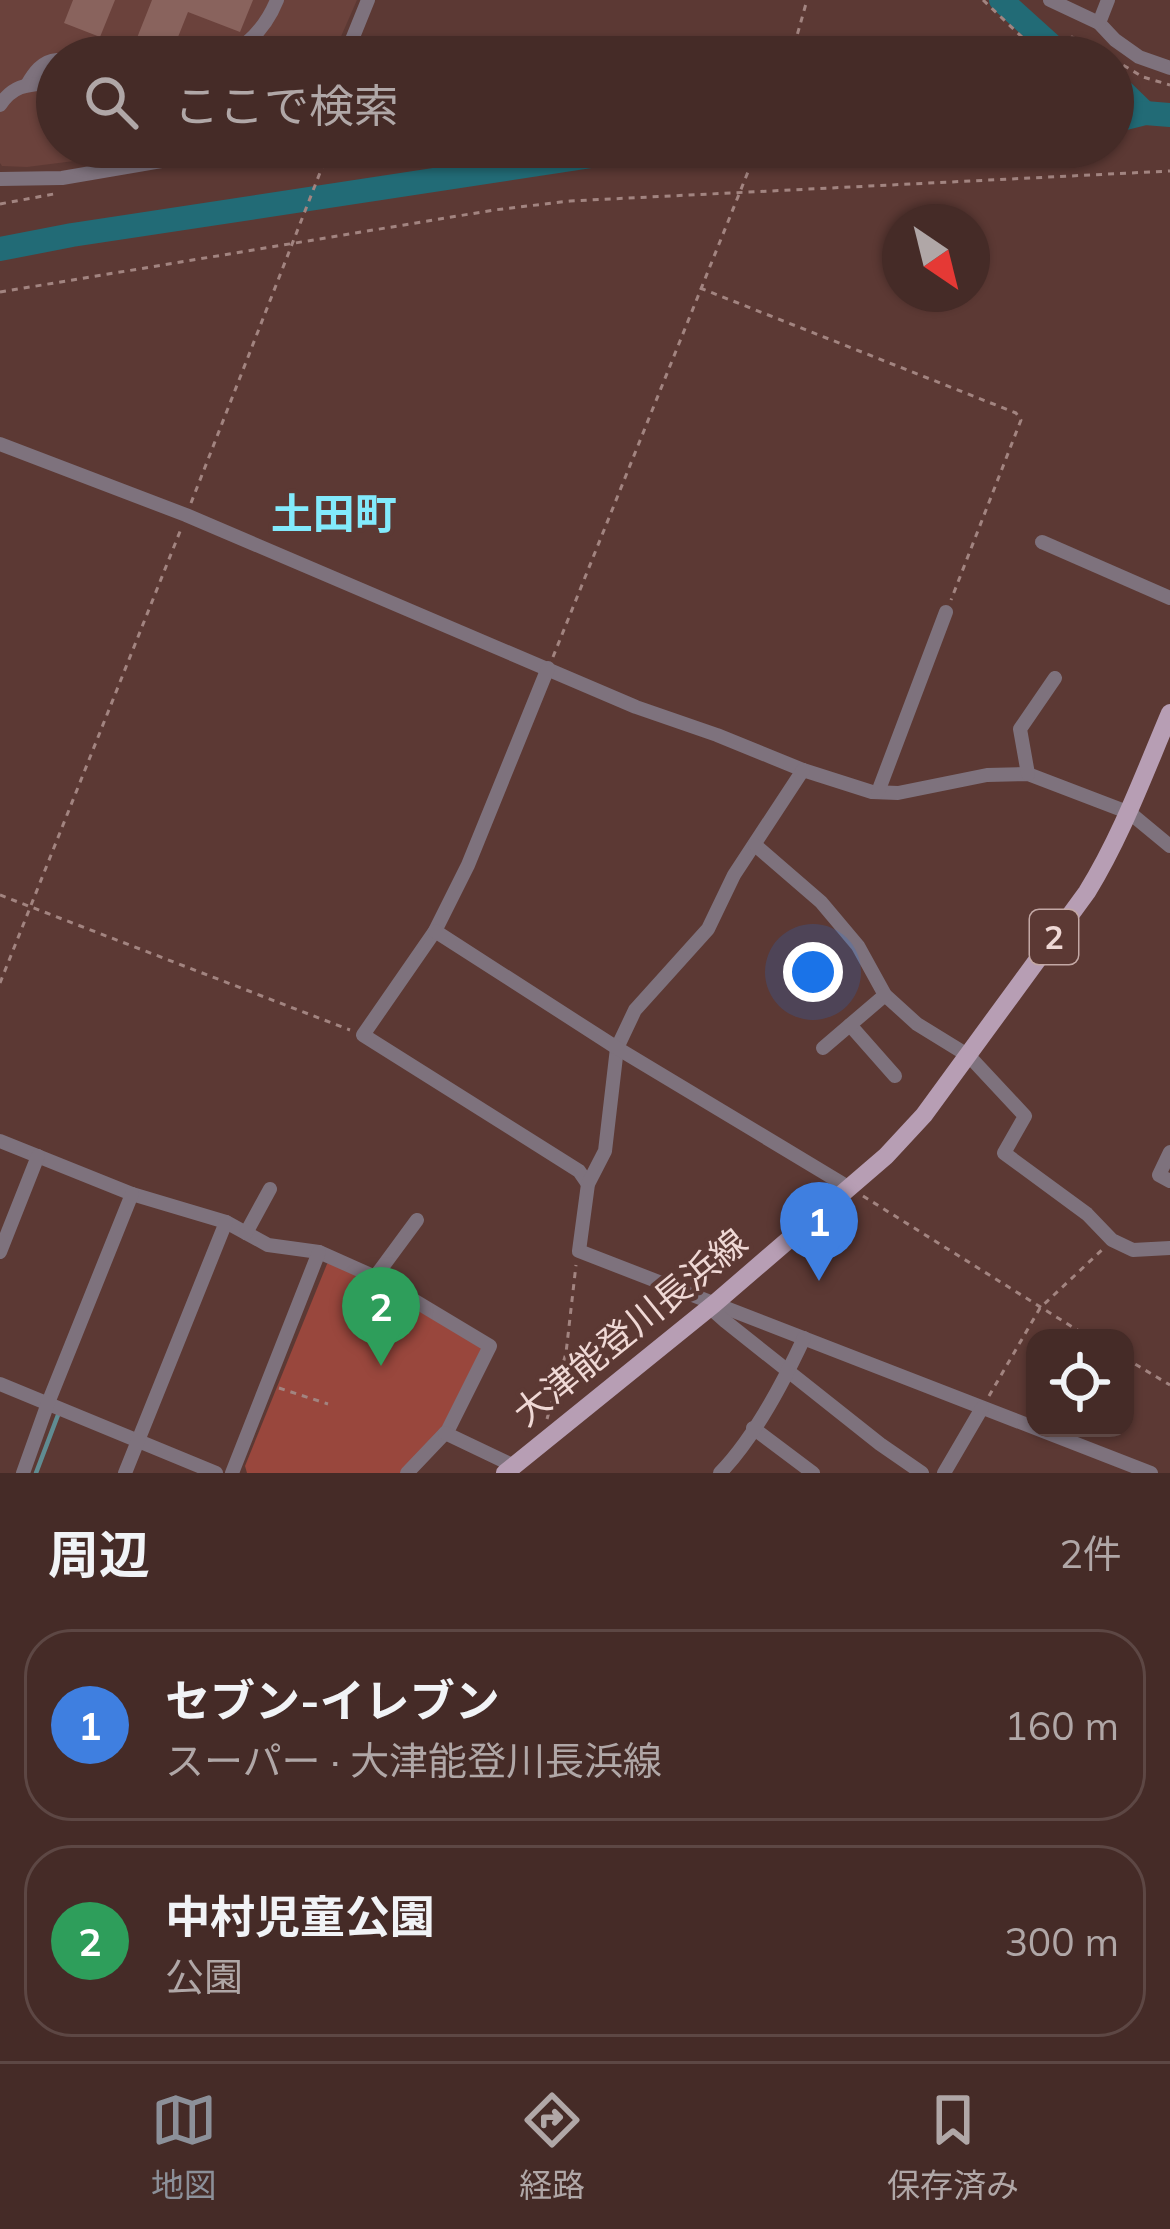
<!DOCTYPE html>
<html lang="ja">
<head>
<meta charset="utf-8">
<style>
	body { margin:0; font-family:Mulish,"Noto Sans JP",sans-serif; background:#4c332f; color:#f1f3f6 }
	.controls { position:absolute; right:36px; bottom:36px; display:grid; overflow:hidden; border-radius:24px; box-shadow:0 3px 9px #0004 }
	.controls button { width:108px; height:108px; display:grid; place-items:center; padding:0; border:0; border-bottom:3px solid #5d4744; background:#452b27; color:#f1f3f6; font:60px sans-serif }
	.compass { position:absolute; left:882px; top:204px; width:108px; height:108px; border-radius:50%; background:#452b27; box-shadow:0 3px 9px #0004; rotate:145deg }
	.you { position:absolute; left:813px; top:972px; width:42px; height:42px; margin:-30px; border:9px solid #fff; border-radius:50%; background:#1a73e8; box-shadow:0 0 0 18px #1a73e833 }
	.badge { display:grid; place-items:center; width:78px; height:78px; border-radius:50%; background:#8c9099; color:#fff; font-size:39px; font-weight:700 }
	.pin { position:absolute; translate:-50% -99px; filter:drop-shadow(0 3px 6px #0008) }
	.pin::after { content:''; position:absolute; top:63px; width:42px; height:36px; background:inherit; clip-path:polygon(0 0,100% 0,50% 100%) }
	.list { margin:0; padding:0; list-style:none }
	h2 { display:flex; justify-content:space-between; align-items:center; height:156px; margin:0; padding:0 48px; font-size:51px }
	h2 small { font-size:39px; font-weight:400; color:#b0a7a7 }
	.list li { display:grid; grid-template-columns:78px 1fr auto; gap:36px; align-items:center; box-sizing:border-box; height:192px; margin:0 24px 24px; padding:0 24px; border:3px solid #5d4744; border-radius:48px }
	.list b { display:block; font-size:45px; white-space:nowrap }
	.list p { margin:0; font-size:39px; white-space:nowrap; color:#b0a7a7 }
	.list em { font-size:39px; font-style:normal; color:#b0a7a7 }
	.icon { flex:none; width:66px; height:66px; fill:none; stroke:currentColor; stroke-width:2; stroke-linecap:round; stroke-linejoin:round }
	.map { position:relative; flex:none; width:1170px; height:1473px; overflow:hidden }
	.search { position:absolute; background:#452b27; box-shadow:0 3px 9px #0004; left:36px; right:36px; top:36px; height:132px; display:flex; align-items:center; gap:30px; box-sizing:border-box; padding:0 42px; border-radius:66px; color:#b0a7a7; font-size:45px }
	.sheet { height:588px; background:#452b27 }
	nav { display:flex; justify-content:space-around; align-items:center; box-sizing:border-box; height:168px; border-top:3px solid #5d4744; background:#452b27; font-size:33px; color:#b0a7a7 }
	nav a { display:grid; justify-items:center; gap:6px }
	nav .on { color:#8c9099 }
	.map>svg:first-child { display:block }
</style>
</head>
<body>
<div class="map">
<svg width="1170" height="1473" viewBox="0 0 1170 1473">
	<rect width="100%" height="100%" fill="#5c3934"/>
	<!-- built -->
	<path fill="#6b423c" d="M0,0h357l-25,57h-275v90h93l-5,5 -118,15 -25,-1 -2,-3z"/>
	<!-- green -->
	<path fill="#99473d" d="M333,1258l152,83 -39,88 -42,44h-157l-2,-7 82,-202z"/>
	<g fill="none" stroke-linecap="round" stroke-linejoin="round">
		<!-- stream -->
		<path stroke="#608c92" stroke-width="4.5" d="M36,1473l22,-58"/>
		<!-- river -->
		<g stroke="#226b76" stroke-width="24">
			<path d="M1001,0l63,57"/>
			<path d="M1113,82l32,31"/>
			<path d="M1113,121l32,-8 25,2"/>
			<path d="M0,249l72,-14 579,-88"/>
		</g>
	</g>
	<!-- building -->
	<g fill="#89635d">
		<path d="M73,0h42l-15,37 -36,-14z"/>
		<path d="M152,0h101l-13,32 -52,-20 -18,45h-13l-24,-9z"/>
	</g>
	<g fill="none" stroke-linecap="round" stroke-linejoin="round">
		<!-- path -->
		<g stroke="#a28480" stroke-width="3" stroke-dasharray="6 6" stroke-linecap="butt">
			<path d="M983,0l60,57"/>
			<path d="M791,57l16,-57"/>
			<path d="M1057,57l15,-20 38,20"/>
			<path d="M1113,59l30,18 27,8"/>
			<path d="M252,157l51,-10"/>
			<path d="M0,204l59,-11"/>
			<path d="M700,288l316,125 5,7 -70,180"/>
			<path d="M0,292l494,-82 76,-9 600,-30"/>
			<path d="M191,503l139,-356"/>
			<path d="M553,657l205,-510"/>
			<path d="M0,895l350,135"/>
			<path d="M0,983l181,-454"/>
			<path d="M863,1196l227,142"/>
			<path d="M1125,1358l45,27"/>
			<path d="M279,1388l49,16"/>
			<path d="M989,1396l51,-88 64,-60"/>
			<path d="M547,1419l19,-66 10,-88"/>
		</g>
		<!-- minor -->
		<g stroke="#7e727d" stroke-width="14">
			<path d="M1050,0l49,23 16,17 24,17 31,11"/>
			<path d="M1099,23l9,-23"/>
			<path d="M226,57c24,-13 41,-32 51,-57"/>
			<path d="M345,57l23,-57"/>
			<path d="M27,85c7,-12 15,-24 30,-25"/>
			<path d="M0,105c15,-23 32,-20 57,-23"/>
			<path d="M0,179l62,-1 181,-31"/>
			<path d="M0,444l186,71 450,192 81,28 86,35 69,22 26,1 89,-18 41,-1 102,39 40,33"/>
			<path d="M1042,542l128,56"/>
			<path d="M548,668l-80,197 -33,66 -72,104 216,136 9,13"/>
			<path d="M803,770l-69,105 -26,54 -73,81 -18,38 -12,103 -17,33 -9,67 572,222"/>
			<path d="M1028,774l-8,-45 35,-51"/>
			<path d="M878,792l68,-180"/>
			<path d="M755,845l66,57 37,44 27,49 32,29 52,32 56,60 -21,37 83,61 25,26 21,10 37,-2"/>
			<path d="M435,931l182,117 231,139"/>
			<path d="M850,1025l45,51"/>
			<path d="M823,1048l62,-53"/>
			<path d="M0,1141l132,53 94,28 42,23 51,7 56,25 115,69 -42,84 -41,43"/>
			<path d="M1170,1152l-11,23 11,6"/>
			<path d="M246,1233l24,-44"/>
			<path d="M0,1252l38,-96"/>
			<path d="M375,1277l42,-57"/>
			<path d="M714,1304l2,9 9,8 155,123 42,29"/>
			<path d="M0,1384l216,89"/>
			<path d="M753,1428l60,45"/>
			<path d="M445,1433l69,33"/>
			<path d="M23,1473l25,-70 84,-209"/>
			<path d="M125,1473l101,-251"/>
			<path d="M232,1473l87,-221"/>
			<path d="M720,1473c33,-34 64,-92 84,-135"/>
			<path d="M944,1473l38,-65"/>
		</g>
		<!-- major -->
		<path stroke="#b79eb4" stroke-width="18" d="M505,1473l209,-169 172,-148 38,-41 163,-223c35,-57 57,-118 83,-179"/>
	</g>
	<g text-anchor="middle" stroke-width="9" stroke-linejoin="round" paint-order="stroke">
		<!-- shield labels -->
		<rect fill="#5c3934" stroke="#c3a8a5" stroke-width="3" x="1030" y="910" width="48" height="54" rx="9"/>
		<g font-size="33" font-weight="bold" fill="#efd8d5">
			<text x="1054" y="949">2</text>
		</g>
		<!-- street labels -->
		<g font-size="36" fill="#efd8d5" stroke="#5c3934">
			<text transform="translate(630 1327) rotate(-39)" y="13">大津能登川長浜線</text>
		</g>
		<!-- quarter labels -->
		<g font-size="42" font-weight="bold" fill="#82eafc" stroke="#5c3934">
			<text x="334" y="529">土田町</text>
		</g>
	</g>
</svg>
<div class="controls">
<button><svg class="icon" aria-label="locate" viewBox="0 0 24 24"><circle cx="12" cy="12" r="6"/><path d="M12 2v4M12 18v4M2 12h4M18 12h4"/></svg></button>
</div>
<svg class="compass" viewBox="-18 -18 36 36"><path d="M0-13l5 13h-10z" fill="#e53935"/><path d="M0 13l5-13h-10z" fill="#b0a7a7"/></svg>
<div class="you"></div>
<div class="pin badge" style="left:819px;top:1281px;background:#3f7fe0">1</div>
<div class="pin badge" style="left:381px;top:1366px;background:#2e9e5b">2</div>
<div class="search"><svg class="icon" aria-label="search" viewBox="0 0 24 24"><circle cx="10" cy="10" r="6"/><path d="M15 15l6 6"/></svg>ここで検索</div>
</div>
<section class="sheet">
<h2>周辺<small>2件</small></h2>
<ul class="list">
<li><span class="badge" style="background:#3f7fe0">1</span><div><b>セブン-イレブン</b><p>スーパー · 大津能登川長浜線</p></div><em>160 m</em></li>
<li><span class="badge" style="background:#2e9e5b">2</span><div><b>中村児童公園</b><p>公園</p></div><em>300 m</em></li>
</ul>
</section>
<nav>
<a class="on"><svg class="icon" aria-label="map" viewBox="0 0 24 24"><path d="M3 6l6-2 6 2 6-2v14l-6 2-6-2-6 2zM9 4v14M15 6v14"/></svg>地図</a>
<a><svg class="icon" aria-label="directions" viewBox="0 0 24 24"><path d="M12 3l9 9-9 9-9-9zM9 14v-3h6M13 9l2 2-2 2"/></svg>経路</a>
<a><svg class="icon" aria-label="saved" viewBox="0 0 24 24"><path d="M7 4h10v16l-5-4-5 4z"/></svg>保存済み</a>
</nav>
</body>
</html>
